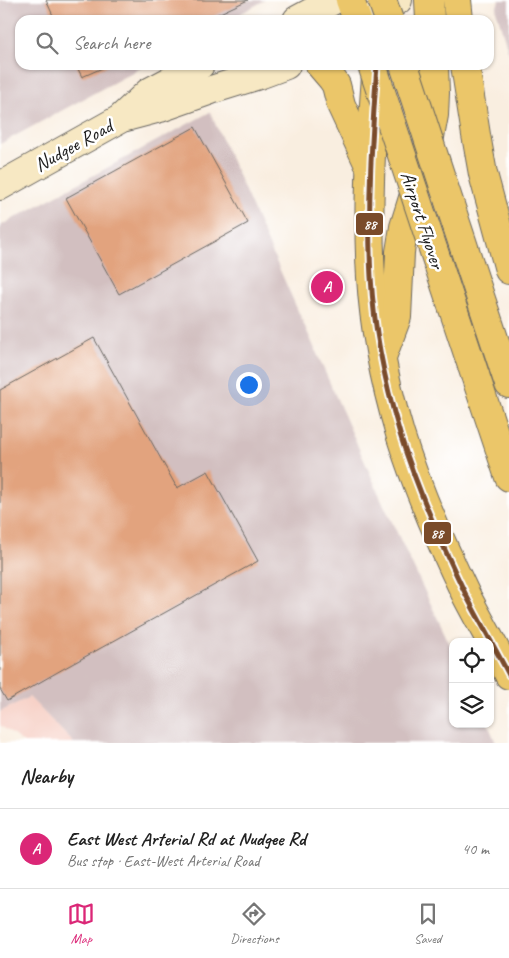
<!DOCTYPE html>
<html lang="en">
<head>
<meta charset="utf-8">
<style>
	body { margin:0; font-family:Caveat,sans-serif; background:#f6f6f6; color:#222 }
	.controls { position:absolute; right:15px; bottom:15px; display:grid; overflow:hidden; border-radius:10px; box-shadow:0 1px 4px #0004 }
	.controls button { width:45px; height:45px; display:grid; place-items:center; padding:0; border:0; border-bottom:1px solid #e0e0e0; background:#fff; color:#222; font:25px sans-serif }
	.you { position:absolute; left:248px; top:384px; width:18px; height:18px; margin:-12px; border:4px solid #fff; border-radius:50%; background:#1a73e8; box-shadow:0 0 0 8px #1a73e833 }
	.badge { display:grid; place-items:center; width:32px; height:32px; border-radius:50%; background:#db2777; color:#fff; font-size:16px; font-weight:700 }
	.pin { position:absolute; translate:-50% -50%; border:2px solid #fff; box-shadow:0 1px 5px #0006 }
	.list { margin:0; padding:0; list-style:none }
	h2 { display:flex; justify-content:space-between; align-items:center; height:65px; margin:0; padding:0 20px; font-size:21px }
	h2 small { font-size:16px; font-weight:400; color:#767676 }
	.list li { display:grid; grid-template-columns:32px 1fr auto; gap:15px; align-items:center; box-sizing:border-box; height:80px; padding:0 20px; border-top:1px solid #e0e0e0 }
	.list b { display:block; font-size:19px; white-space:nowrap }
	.list p { margin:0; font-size:16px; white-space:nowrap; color:#767676 }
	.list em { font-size:16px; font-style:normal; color:#767676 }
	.icon { flex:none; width:28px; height:28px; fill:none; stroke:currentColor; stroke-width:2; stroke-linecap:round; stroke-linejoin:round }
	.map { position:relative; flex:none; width:509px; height:743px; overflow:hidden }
	.search { position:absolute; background:#fff; box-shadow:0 1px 4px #0004; left:15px; right:15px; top:15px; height:55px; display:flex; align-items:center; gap:12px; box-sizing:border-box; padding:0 18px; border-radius:15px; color:#767676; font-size:19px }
	.sheet { height:145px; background:#fff }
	nav { display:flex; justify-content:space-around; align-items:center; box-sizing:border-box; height:70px; border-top:1px solid #e0e0e0; background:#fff; font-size:14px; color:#767676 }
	nav a { display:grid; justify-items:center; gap:2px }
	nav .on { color:#db2777 }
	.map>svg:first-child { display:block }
</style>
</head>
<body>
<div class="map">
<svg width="509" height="743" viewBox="0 0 509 743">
	<rect width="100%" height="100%" fill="#fff"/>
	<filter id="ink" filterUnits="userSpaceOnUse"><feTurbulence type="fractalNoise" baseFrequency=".02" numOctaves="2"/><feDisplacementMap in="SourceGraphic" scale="10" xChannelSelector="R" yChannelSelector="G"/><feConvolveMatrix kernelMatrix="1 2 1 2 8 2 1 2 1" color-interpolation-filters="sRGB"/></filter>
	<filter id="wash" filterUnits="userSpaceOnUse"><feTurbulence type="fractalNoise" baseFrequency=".0096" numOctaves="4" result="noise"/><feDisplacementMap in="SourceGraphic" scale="20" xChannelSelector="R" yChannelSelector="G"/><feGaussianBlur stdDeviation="1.12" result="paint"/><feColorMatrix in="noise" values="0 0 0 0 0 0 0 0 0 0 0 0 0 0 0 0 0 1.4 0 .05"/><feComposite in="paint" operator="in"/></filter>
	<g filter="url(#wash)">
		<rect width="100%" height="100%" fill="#f9eee0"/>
		<!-- built -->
		<path fill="#f7d1c7" d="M29,697l45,46h-50l-24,-18v-13z"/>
		<!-- industrial -->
		<g fill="#d2bfc0">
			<path d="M0,0h265l-36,20h-209v45h126l-146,79z"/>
			<path d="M499,0h10v54l-13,-44z"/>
			<path d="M210,112l173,391 70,148v73h35l8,19h-422l-45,-46 -29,15v-486z"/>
		</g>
		<g id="blocks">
			<!-- building -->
			<g fill="#e2a37e">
				<path d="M46,0h202l-43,20h-150z"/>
				<path d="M76,65h33l-27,12z"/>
				<path d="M195,127l53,96 -129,71 -53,-96z"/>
				<path d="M94,338l83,150 31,-17 50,90 -195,108 -56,32 -7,-12v-299z"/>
			</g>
		</g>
	</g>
	<g filter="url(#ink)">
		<use href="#blocks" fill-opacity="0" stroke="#696661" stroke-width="1"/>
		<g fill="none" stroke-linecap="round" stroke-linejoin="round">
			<defs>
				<g id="secondary">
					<path d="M297,20l37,-20"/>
					<path d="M370,20l28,-20"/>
					<path d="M126,117l34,-9 51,-18 48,-15 27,-10"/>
					<path d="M0,186l120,-67 29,-27 51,-27"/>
				</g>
				<g id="primary">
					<path d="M429,0l1,20"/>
					<path d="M457,0l2,20"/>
					<path d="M320,65l12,14 4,6 5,20 28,60"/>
					<path d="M465,65l11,70 7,39 26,96"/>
					<path d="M376,76c-5,67 -9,135 -5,201 3,53 14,106 29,157 17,55 41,109 66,161 14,27 29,53 43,80"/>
					<path d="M382,357l15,-40 2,-42 1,-23 4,-25 23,-74 7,-38 1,-22 -1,-28"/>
				</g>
				<g id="motorway">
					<path d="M350,0l7,20"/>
					<path d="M503,366l6,18"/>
					<path d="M475,375l34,102"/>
				</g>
			</defs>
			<!-- secondary casing -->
			<use href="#secondary" stroke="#696661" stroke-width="30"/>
			<!-- primary casing -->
			<use href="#primary" stroke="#696661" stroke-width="30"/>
			<!-- motorway casing -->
			<use href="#motorway" stroke="#696661" stroke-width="30"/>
			<!-- secondary -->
			<use href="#secondary" stroke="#f7e8c3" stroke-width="28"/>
			<!-- primary -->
			<use href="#primary" stroke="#ebc669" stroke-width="28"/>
			<!-- motorway -->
			<use href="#motorway" stroke="#ebc669" stroke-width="28"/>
			<defs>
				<g id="motorway-bridge">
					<path d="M382,0l7,20"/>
					<path d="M372,65l103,310"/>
					<path d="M404,65l99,301"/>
				</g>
			</defs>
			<!-- motorway-bridge casing -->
			<use href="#motorway-bridge" stroke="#696661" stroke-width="30" stroke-linecap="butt"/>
			<!-- motorway-bridge -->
			<use href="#motorway-bridge" stroke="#ebc669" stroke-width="28"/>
			<defs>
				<path id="bus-1" d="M377,65c-5,70 -10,142 -6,212 3,53 14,106 29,157 17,55 41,109 66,161 14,27 29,53 43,80"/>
			</defs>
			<!-- bus-1 casing -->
			<use href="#bus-1" stroke="#fff" stroke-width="9"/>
			<!-- bus-1 -->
			<use href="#bus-1" stroke="#7a4b2a" stroke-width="5"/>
		</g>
	</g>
	<g text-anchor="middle" stroke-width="5" stroke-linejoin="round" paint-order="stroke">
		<!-- street labels -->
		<g font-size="20" fill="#1c1c1c" stroke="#fff">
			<text transform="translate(73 145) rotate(-29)" y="7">Nudgee Road</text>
			<text transform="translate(423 220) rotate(72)" y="7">Airport Flyover</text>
		</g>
	</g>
	<g stroke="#fff" stroke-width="2">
		<rect x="355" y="212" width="29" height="24" rx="5" fill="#7a4b2a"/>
		<rect x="423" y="521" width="29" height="24" rx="5" fill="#7a4b2a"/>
	</g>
	<g font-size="14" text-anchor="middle" font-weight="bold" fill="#fff">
		<text x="370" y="229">88</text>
		<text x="437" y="538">88</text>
	</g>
</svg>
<div class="controls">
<button><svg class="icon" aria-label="locate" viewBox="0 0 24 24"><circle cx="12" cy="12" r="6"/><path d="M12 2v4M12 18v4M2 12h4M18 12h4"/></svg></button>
<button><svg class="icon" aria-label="layers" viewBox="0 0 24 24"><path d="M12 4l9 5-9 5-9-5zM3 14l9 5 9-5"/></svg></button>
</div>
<div class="you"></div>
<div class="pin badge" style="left:327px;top:287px">A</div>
<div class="search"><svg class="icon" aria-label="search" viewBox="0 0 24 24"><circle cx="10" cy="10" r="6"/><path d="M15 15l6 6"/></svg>Search here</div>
</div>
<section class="sheet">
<h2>Nearby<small></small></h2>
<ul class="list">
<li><span class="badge">A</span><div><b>East West Arterial Rd at Nudgee Rd</b><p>Bus stop · East-West Arterial Road</p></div><em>40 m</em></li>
</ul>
</section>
<nav>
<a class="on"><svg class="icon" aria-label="map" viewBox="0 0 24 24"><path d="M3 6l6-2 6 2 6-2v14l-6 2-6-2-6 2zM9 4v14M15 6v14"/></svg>Map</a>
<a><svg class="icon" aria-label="directions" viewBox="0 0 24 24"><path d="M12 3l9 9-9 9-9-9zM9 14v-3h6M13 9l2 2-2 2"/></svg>Directions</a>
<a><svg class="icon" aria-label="saved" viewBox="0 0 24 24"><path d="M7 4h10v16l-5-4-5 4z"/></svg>Saved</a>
</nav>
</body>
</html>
